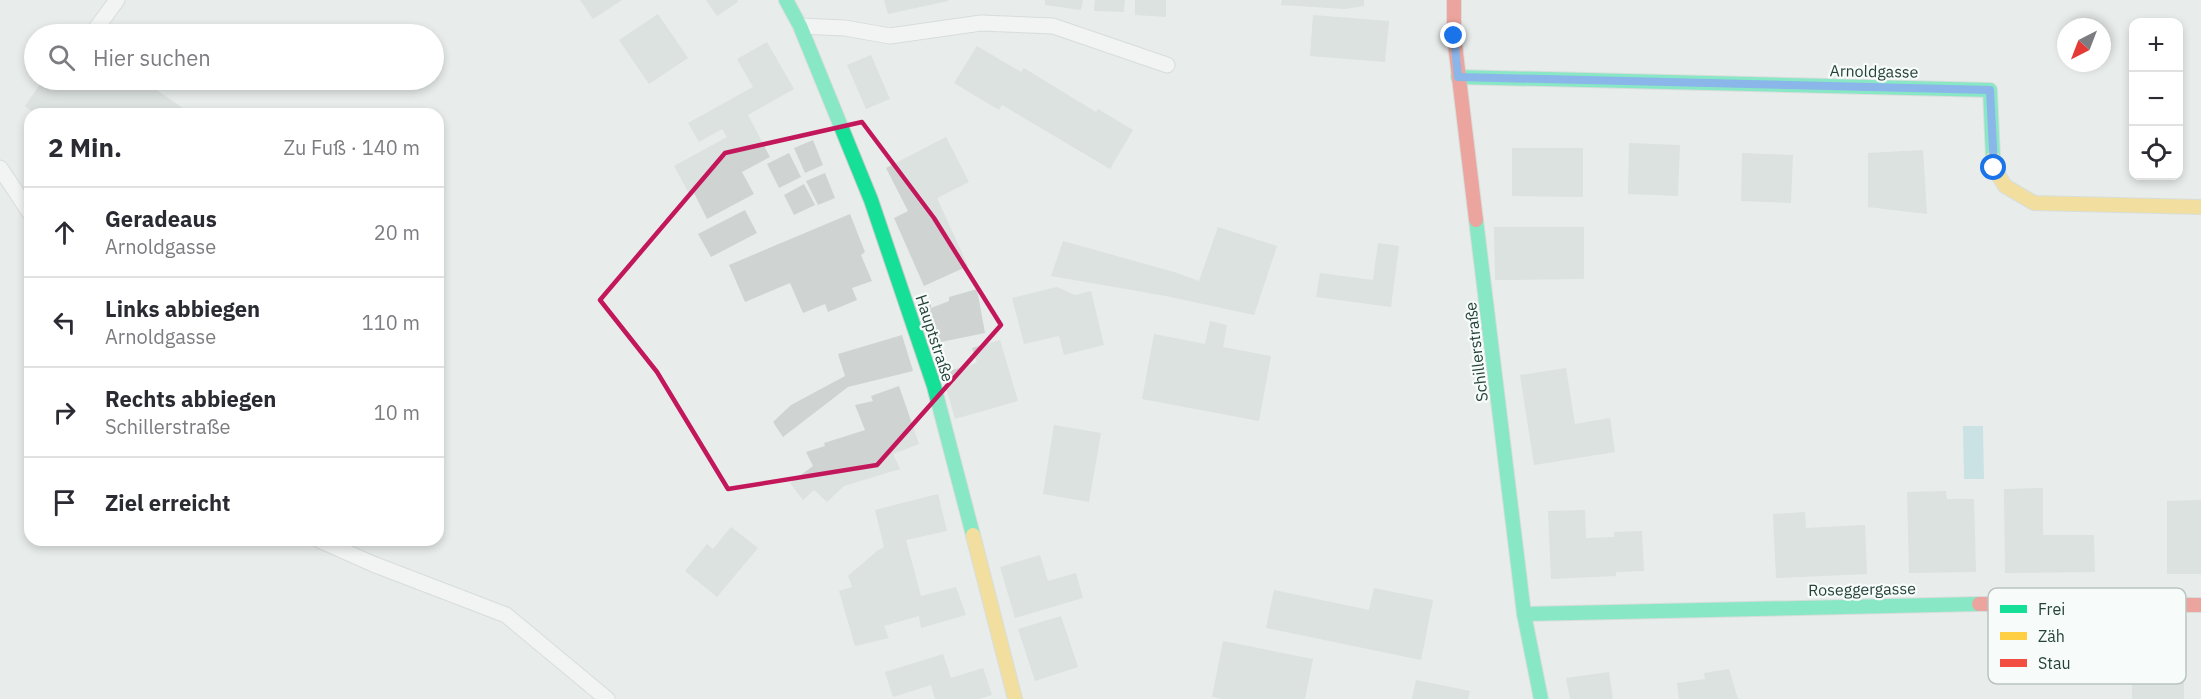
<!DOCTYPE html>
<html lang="de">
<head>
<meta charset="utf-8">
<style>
	body { margin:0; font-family:"IBM Plex Sans",sans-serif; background:#f7f7f7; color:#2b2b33 }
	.controls { position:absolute; right:18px; top:18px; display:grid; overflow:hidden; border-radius:12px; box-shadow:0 3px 9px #0003 }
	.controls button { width:54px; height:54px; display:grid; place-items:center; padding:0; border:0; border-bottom:2px solid #e1e1e2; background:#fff; color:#2b2b33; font:30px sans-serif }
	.compass { position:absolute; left:2057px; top:18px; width:54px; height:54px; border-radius:50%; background:#fff; box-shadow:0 3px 9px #0003; rotate:222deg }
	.stop { position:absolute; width:18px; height:18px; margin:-14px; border:4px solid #1a73e8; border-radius:50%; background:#fff }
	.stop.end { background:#1a73e8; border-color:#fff; box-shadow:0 2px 6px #0008 }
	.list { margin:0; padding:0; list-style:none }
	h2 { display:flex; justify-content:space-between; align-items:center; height:78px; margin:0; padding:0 24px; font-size:26px }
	h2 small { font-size:20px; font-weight:400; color:#7c7c81 }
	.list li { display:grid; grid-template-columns:39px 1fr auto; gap:18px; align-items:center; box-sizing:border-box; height:90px; padding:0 24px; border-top:2px solid #e1e1e2 }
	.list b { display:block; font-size:22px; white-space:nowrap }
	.list p { margin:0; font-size:20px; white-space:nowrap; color:#7c7c81 }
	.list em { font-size:20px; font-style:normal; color:#7c7c81 }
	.icon { flex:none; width:33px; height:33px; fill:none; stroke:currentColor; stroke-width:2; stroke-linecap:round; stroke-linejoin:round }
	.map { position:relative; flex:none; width:2201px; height:699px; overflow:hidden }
	.search { position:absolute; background:#fff; box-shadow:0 3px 9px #0003; left:24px; top:24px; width:420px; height:66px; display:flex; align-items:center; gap:15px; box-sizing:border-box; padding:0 21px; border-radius:33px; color:#7c7c81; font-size:22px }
	.panel { position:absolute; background:#fff; box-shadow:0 3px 9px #0003; left:24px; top:108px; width:420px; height:438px; border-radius:18px }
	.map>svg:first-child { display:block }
</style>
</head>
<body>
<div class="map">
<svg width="2201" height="699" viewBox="0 0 2201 699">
	<rect width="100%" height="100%" fill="#e8edeb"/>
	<!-- water -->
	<path fill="#a9d4db" d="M1963,426h20l1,53h-20z"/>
	<!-- building -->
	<g fill="#cfd4d2">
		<path d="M580,0h42l-29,19z"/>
		<path d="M706,0h31l1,2 -21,14z"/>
		<path d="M884,0h64v1l-60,13z"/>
		<path d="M1045,0h38l-2,10 -36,-5z"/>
		<path d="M1095,0h30l-1,12 -30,-1z"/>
		<path d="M1135,0h31v17l-31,-2z"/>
		<path d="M1282,0h82v6l-19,3 -64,-4z"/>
		<path d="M658,14l30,44 -39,26 -30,-44z"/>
		<path d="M1313,15l76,6 -4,41 -75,-6z"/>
		<path d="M767,42l27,47 -46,26 22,42 -28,15 12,22 -47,25 -13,-26 -4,2 -16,-29 53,-29 -5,-8 -23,13 -11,-19 65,-36 -16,-28z"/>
		<path d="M977,46l44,26 3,-4 72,44 2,-3 35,21 -23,39 -108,-64 -3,5 -45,-27z"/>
		<path d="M871,55l19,44 -24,10 -19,-44z"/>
		<path d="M43,80h99l45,31 -2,3h-149l-11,-8z"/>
		<path d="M946,137l23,45 -32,16 31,68 -44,20 -30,-68 14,-7 -22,-43z"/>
		<path d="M813,140l10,25 -18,8 -11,-25z"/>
		<path d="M1629,143l51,2 -2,51 -50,-2z"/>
		<path d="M1512,148h71v49l-71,-1z"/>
		<path d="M1923,150l4,64 -59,-7v-54z"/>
		<path d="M789,153l12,24 -22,11 -12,-24z"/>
		<path d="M1742,153l51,2 -2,48 -50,-2z"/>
		<path d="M825,173l10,25 -17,7 -12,-24z"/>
		<path d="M804,184l11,21 -21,10 -10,-20z"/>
		<path d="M745,210l12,23 -46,24 -13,-23z"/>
		<path d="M850,214l15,38 -4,3 11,26 -20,7 5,12 -29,12 -3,-8 -22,9 -13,-30 -45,19 -16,-37z"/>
		<path d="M1218,227l59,19 -23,69 -88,-19 -115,-20 12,-35 111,31 25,9z"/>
		<path d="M1494,227h90v52l-89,1z"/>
		<path d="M1378,243l21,3 -8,61 -75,-10 4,-24 53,7z"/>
		<path d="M1057,287l18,8 16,-4 13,54 -40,10 -5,-19 -35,8 -12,-46z"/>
		<path d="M977,289l8,44 -54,11 -10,-38 10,-3v5l18,-7v-4z"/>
		<path d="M1210,321l17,4 -4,22 48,9 -12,65 -117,-22 12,-65 51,10z"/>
		<path d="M902,335l11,36 -65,16 -65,50 -10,-15 18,-17 54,-29 -7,-22z"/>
		<path d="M1000,340l18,61 -63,18 -13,-46 35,-10 -5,-15z"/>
		<path d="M1566,368l9,56 35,-6 5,34 -81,13 -14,-90z"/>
		<path d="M899,386l20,58 -26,10 7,15 -56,17 -17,16 -13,-12 -11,10 -13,-17 23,-17 -7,-14 19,-6 -1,-3 41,-13 -10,-25 18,-4 -2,-5z"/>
		<path d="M1054,425l47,8 -12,69 -46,-8z"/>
		<path d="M2043,488v47h51l1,37 -90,1 -1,-84z"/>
		<path d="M1946,491l1,8h27l2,73 -67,1 -2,-81z"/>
		<path d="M938,494l9,37 -41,9 15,56 35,-9 10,28 -45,13 -2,-12 -35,10 5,12 -34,8 -16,-55 13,-4 -4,-11 29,-25 7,-4 -9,-37z"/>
		<path d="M2201,500v74h-34v-73z"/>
		<path d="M1585,510l1,28 28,-1v-5l28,-1 2,40 -28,1v4l-65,3 -3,-68z"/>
		<path d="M1805,512l1,16 59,-3 2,49 -91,4 -3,-64z"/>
		<path d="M731,527l27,21 -41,49 -32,-26 22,-27 6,5z"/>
		<path d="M1040,555l8,26 28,-8 7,25 -68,20 -15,-51z"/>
		<path d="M1374,588l59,12 -12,60 -155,-32 8,-38 95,20z"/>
		<path d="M1061,616l17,51 -43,14 -17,-52z"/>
		<path d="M1223,641l90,18 -8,40h-82l-11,-2z"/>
		<path d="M943,654l8,24 32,-10 9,27 -13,4h-44l-4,-14 -38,12 -8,-25z"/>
		<path d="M1729,669l9,30h-59l-2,-16 28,-4 -1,-6z"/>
		<path d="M1609,672l4,27h-43l-4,-21z"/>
		<path d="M1416,680l54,11 -2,8h-56z"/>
		<path d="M2184,683v16h-52v-15z"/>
	</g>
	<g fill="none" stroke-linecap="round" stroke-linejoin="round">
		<defs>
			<g id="lane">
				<path d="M800,26l45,2 45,8 91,-13 72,3 114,39"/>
				<path d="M92,34l25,-34"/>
				<path d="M0,168l30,45"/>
				<path d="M319,540l54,24 133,51 101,84"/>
			</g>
			<g id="fast">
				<path d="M786,0l14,26 71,174 63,186 39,149"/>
				<path d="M1458,77l532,13 3,68"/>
				<path d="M1476,220l48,394 17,85"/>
				<path d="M1524,614l455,-10"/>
			</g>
			<g id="slow">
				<path d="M1993,158l1,10 11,18 29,17 167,4"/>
				<path d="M973,535l42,164"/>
			</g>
			<g id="jam">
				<path d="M1454,0v36l22,184"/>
				<path d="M1979,604l222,1"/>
			</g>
		</defs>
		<!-- lane casing -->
		<use href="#lane" stroke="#c5cac8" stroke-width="17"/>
		<!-- fast casing -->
		<use href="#fast" stroke="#c3cbc8" stroke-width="16"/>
		<!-- slow casing -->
		<use href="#slow" stroke="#c3cbc8" stroke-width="16"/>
		<!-- jam casing -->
		<use href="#jam" stroke="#c3cbc8" stroke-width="16"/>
		<!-- lane -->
		<use href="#lane" stroke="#fcfcfc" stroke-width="15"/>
		<!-- fast -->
		<use href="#fast" stroke="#16e098" stroke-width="14"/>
		<!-- slow -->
		<use href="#slow" stroke="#ffcf43" stroke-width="14"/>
		<!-- jam -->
		<use href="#jam" stroke="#f24e42" stroke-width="14"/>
	</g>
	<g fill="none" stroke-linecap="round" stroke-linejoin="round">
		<!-- route -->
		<path stroke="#1a73e8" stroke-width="8" d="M1454,36l4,41 532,13 4,78"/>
	</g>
	<!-- marked area -->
	<path d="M0 0H2201V699H0ZM862,122l72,96 67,107 -124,140 -149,24 -71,-117 -57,-72 125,-147z" fill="#e8edeb" fill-opacity=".55" fill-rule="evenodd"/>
	<path fill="none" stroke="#c2185b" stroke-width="4.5" stroke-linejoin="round" d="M862,122l72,96 67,107 -124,140 -149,24 -71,-117 -57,-72 125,-147z"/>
	<g text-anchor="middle" stroke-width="4.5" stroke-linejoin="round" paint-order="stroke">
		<!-- street labels -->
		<g font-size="16" fill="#24423a" stroke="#f7fbf9">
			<text transform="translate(1874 71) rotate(1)" y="6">Arnoldgasse</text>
			<text transform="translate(935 338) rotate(72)" y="6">Hauptstraße</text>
			<text transform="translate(1476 352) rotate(-97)" y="6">Schillerstraße</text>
			<text transform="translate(1862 589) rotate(-1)" y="6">Roseggergasse</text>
		</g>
	</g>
	<!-- legend -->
	<rect x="1988" y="588" width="198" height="96" rx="9" fill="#f7fbf9" stroke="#b8c4c0" stroke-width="1.5"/>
	<rect x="2000" y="605" width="27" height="8" fill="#16e098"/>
	<rect x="2000" y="632" width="27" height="8" fill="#ffcf43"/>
	<rect x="2000" y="659" width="27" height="8" fill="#f24e42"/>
	<g font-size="16" fill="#24423a">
		<text x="2038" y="615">Frei</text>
		<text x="2038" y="642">Zäh</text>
		<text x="2038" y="669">Stau</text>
	</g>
</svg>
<div class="controls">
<button>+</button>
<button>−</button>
<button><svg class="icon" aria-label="locate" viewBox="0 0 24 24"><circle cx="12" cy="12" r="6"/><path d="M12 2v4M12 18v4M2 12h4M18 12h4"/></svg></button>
</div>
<svg class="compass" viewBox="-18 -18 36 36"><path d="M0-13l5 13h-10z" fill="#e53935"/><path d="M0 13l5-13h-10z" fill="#7c7c81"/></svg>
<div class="stop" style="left:1994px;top:168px"></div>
<div class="stop end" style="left:1454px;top:36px"></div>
<div class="search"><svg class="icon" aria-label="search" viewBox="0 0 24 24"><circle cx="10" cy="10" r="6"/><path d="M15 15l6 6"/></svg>Hier suchen</div>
<section class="panel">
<h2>2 Min.<small>Zu Fuß · 140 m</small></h2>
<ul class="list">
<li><svg class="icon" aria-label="ahead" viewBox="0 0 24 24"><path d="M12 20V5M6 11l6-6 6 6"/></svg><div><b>Geradeaus</b><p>Arnoldgasse</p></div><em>20 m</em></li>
<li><svg class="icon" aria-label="left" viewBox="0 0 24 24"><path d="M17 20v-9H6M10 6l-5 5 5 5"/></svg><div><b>Links abbiegen</b><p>Arnoldgasse</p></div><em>110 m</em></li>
<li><svg class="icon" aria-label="right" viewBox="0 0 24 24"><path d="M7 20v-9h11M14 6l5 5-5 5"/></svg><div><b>Rechts abbiegen</b><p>Schillerstraße</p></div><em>10 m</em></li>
<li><svg class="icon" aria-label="arrive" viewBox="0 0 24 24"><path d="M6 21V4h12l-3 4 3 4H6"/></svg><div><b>Ziel erreicht</b></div></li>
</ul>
</section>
</div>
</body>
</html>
